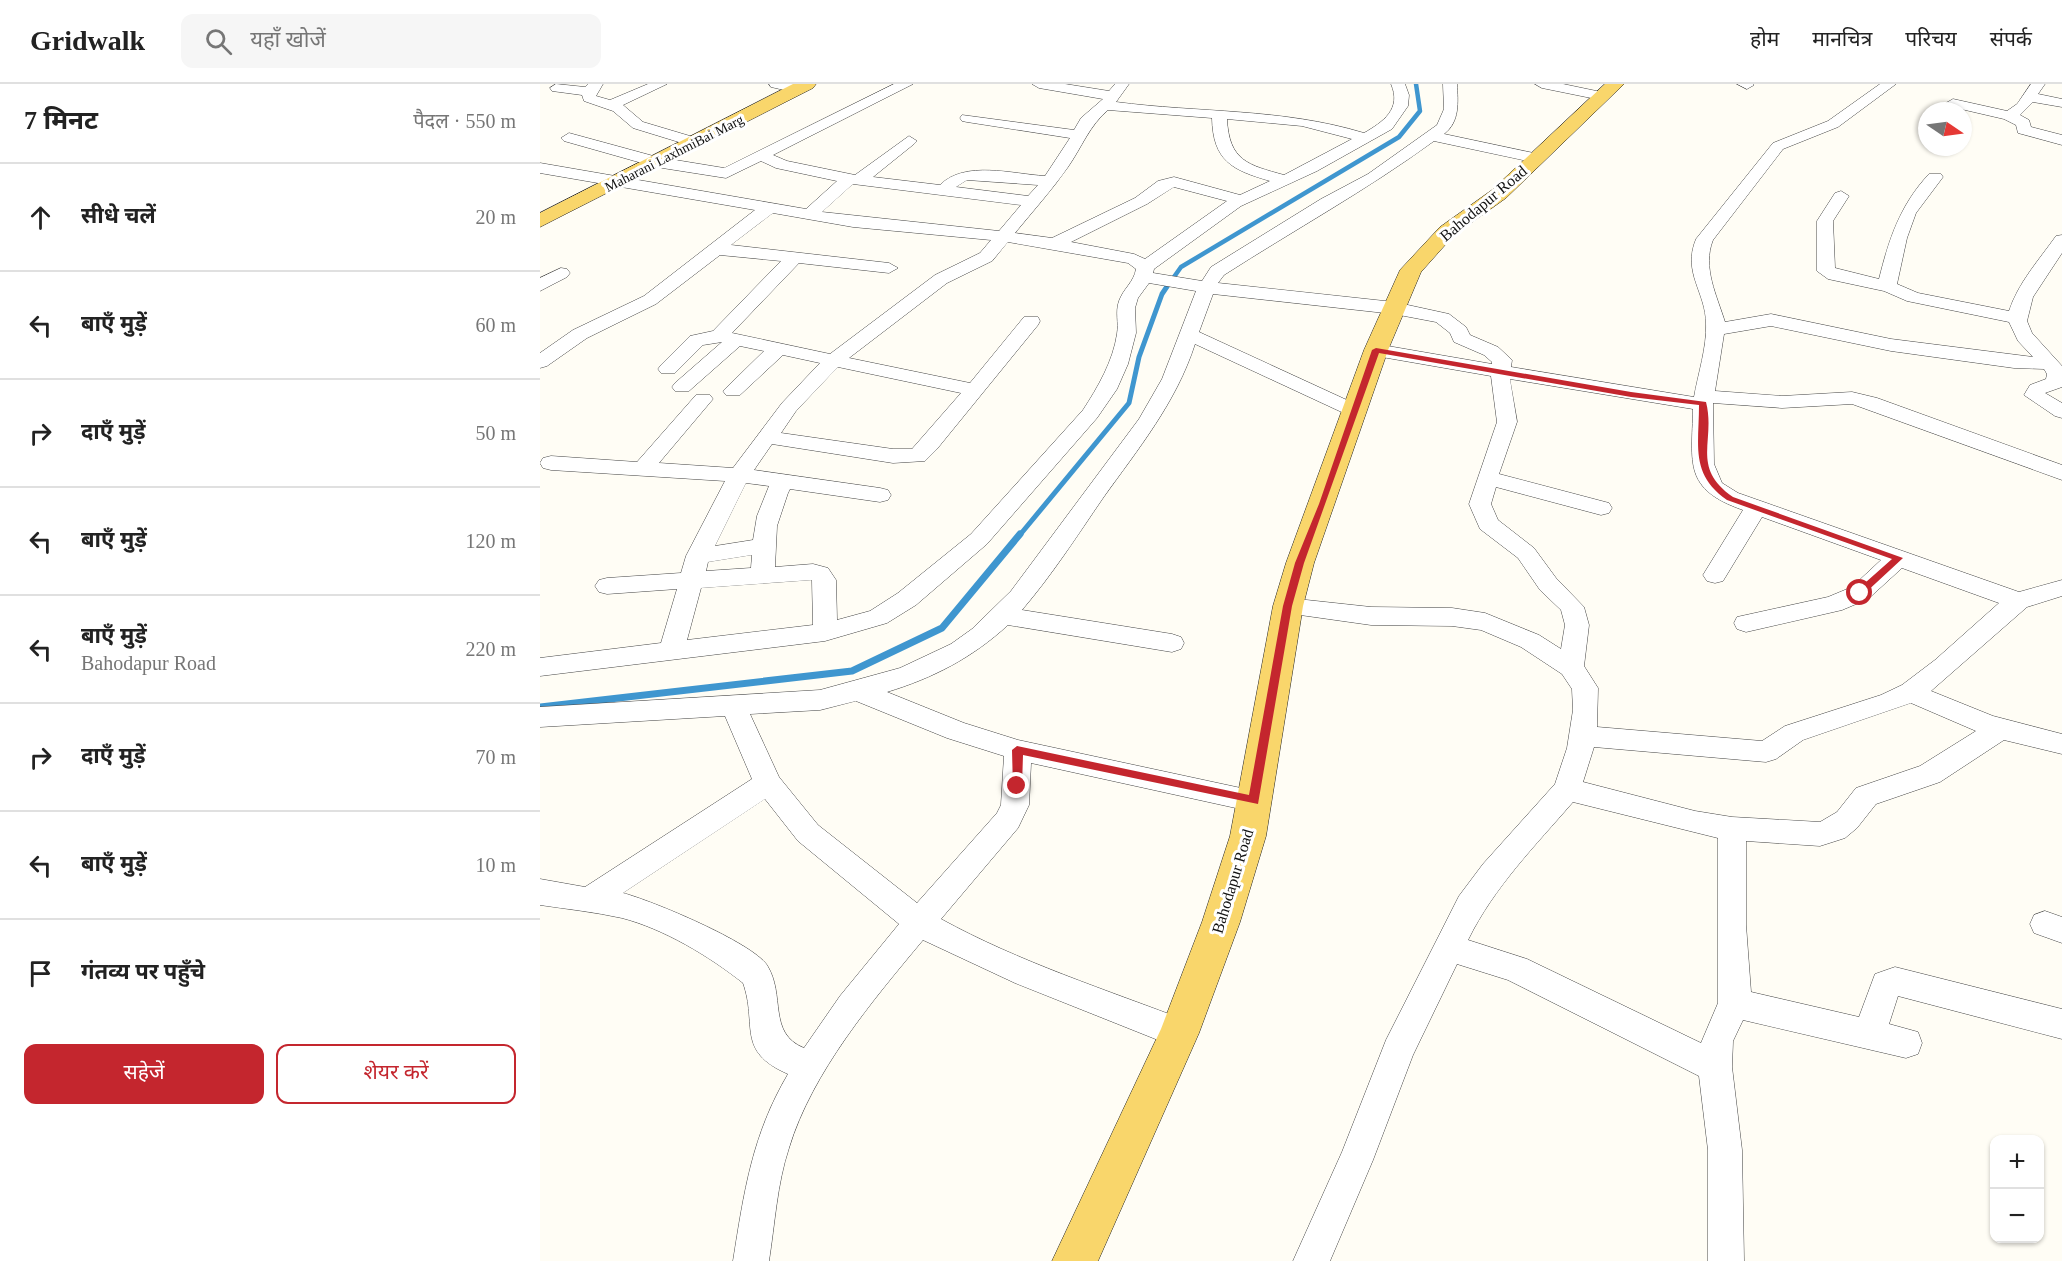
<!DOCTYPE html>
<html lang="hi">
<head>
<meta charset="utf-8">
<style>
	body { margin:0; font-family:"Times New Roman","Noto Sans Devanagari",serif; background:#f6f6f6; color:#222 }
	.controls { position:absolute; right:18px; bottom:18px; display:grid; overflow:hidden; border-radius:12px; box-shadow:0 2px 4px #0004 }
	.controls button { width:54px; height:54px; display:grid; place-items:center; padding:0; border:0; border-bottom:2px solid #e0e0e0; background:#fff; color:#222; font:30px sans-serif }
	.compass { position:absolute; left:1378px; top:18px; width:54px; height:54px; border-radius:50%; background:#fff; box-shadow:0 2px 4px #0004; rotate:103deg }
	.stop { position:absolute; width:18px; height:18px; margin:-14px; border:4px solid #c4262e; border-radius:50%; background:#fff }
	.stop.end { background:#c4262e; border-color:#fff; box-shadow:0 2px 6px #0008 }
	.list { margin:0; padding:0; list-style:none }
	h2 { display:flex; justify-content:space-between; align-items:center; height:78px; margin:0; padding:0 24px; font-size:26px }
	h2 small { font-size:20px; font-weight:400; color:#767676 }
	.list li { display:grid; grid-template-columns:39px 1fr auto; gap:18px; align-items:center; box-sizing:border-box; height:108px; padding:0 24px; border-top:2px solid #e0e0e0 }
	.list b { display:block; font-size:22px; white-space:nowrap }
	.list p { margin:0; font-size:20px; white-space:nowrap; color:#767676 }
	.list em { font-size:20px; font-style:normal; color:#767676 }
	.actions { display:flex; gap:12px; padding:18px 24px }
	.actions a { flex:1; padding:14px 0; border:2px solid #c4262e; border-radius:12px; text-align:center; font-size:21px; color:#c4262e }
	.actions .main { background:#c4262e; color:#fff }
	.icon { flex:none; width:33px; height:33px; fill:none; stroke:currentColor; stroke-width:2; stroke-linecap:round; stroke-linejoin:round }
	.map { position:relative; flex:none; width:1522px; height:1177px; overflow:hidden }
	header { display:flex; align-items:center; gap:36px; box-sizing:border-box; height:84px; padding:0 30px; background:#fff; border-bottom:2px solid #e0e0e0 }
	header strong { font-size:28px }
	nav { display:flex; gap:33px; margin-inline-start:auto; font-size:21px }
	.search { width:420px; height:54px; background:#f6f6f6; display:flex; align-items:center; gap:15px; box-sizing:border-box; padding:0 21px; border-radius:12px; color:#767676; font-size:22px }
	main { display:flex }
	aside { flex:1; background:#fff }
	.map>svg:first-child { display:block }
</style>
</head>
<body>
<header>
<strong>Gridwalk</strong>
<div class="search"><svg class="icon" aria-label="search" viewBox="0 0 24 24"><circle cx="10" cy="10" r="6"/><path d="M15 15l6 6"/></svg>यहाँ खोजें</div>
<nav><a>होम</a><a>मानचित्र</a><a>परिचय</a><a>संपर्क</a></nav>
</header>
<main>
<aside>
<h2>7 मिनट<small>पैदल · 550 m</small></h2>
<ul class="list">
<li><svg class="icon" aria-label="ahead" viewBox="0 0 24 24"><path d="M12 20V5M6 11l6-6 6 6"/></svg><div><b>सीधे चलें</b></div><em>20 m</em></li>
<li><svg class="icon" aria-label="left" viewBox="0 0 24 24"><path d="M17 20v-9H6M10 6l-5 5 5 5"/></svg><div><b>बाएँ मुड़ें</b></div><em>60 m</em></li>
<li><svg class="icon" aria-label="right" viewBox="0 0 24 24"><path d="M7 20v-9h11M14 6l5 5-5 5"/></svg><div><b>दाएँ मुड़ें</b></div><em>50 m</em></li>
<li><svg class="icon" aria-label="left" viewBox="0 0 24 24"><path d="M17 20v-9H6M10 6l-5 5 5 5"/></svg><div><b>बाएँ मुड़ें</b></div><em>120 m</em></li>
<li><svg class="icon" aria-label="left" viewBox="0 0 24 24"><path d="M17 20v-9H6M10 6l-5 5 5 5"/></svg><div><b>बाएँ मुड़ें</b><p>Bahodapur Road</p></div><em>220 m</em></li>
<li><svg class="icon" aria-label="right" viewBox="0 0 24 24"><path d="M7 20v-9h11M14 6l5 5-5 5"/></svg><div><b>दाएँ मुड़ें</b></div><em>70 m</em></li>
<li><svg class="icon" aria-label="left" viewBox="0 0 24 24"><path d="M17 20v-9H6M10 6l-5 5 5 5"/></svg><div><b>बाएँ मुड़ें</b></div><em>10 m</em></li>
<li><svg class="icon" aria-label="arrive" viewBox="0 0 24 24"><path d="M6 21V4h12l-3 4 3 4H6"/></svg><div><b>गंतव्य पर पहुँचे</b></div></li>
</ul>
<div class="actions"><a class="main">सहेजें</a><a>शेयर करें</a></div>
</aside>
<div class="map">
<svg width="1522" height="1177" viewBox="0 0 1522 1177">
	<rect width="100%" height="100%" fill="#fffdf5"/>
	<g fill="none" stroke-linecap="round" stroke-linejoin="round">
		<!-- stream-far2 -->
		<path stroke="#3f96cf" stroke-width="4.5" d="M629,200l12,-17 218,-130 21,-26 -4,-27"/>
		<!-- stream-far1 -->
		<path stroke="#3f96cf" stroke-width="5" d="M479,452l110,-133 10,-46 23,-63 8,-12"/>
		<!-- stream -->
		<path stroke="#3f96cf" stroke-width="7" d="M0,623l312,-36 90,-43 78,-94"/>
		<defs>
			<g id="minor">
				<path d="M16,0l29,3 3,-3h15l-7,12 14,4 38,-16h19l-44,21 20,17 57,17 3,3 -8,5 -62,-19 -20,-17 -29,-10 -2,-6 -30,-4 -2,-3z"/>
				<path d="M229,0h25l10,5 -7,4 -26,-6z"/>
				<path d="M354,0h19l-140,71 14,6 68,14 54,-39 8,5 -3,3 -41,33 67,8c25,-25 72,-11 105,-9l25,-38 -103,-16 -5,-1 -2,-3 2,-3 112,15 7,-12 22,-19 -64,-11 -7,-4h33l44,7 6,-7h14l-13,18c83,11 166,6 248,31 19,-11 38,-24 27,-49h14l4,11 -1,11 -16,23 -75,42 -76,35 -87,63 -1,4 49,8 9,-14 110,-68 47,-25 69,-49 7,-16 -1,-25h14c1,18 3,38 -13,50l99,21 2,3 -2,3 -6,2 -103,-22c-67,49 -140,89 -210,134l-6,8 176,19 55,12 17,13 4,8 28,12 14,13 -1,7 183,30c4,-23 13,-50 12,-73 0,-32 -24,-51 -10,-85l77,-96 55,-22 52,-37h16l-58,43 -55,22 -70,91c-11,27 4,56 12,82l46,-8 120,25 142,18 -15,-16 -9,-19 -102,-21 -23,-10 -56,-12 -11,-8v-50l18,-28 6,-2 8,5 -16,25 2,47 44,11c10,-40 21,-74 50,-105h12l2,3 -27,36 -9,25 -10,46 21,9 91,18c9,-28 30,-51 47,-75l6,-1v18l-29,44 -6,24 5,12 30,33v21l-17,6 17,10v15l-7,-2 -31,-21 6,-10 16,-6 1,-5 -3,-5 -30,-1 -123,-17 -120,-25 -47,8 -9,57 67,5 70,-4 25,6 185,67v15l-210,-76 -70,4 -69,-5 1,61 8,19 16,10 281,99 43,-12v16l-35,11 -96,84 62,25 69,18v20l-58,-14 -64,42 -64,22 -19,24 -12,10 -25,8 -74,-5v84l5,67 108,25 16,-43 20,-7 167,42v30l-164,-43 -9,28 29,8 4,11 -4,11 -12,4 -163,-38 -10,21 -1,26 10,83 2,111h-36v-111l-9,-74 -191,-96 -51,-16 -44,91 -40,105 -43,101h-37l49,-109 44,-112 73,-144 24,-32 72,-80 12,-36 6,-38 -1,-21 -10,-15 -41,-27 -40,-17 -29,-4 -81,-1 -92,-13 -3,-6 3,-6 9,-2 83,9 81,1 33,5 54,22 22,14 4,-24 -4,-15 -21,-20 -22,-32 -38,-29 -11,-25 28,-82 -6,-46 -115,-20 -10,-6 10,-6 116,20v-2l-8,-7 -30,-13 -4,-9 -14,-11 -42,-8 -181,-20 -14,38 163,75 3,4 -3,4h-14l-153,-71c-19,59 -57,105 -92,154 -26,38 -51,77 -81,112l150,24 9,3 3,6 -3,6 -9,3 -164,-27c-36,33 -75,53 -121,67l77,31 54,17 246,53 4,8 -4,8 -10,3 -223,-49 -2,42 -11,23 -77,91c78,43 166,71 249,103l5,11 -5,11 -11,4 -11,-4 -153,-61 -92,-43c-50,60 -111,132 -134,208 -12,36 -14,75 -20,113h-36c11,-69 19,-126 55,-187 -53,-23 -30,-49 -45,-91 -34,-27 -79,-54 -121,-65 -27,-6 -55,-9 -82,-13v-26l45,8 167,-108 -27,-63 -185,11v-20l280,-17 80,-22 51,-24 21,-15 39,-38 128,-172 23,-40 34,-88 -47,-8 -11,15 -3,10 1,25 -8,31 -11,25 -20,29 -110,126 -71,61 -29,18 -62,18 -285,35v-18l121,-15 16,-54 -70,5 -8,-2 -4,-6 4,-6 8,-2 74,-5 5,-17 39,-75 -174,-11 -8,-2 -3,-5 3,-5 8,-2 86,6 59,-67h14l3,4 -54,64 74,5 49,-65 38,-40 -37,-8 -43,40h-14l-3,-4 41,-40 -24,-5 -51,45h-14l-3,-4 3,-4 47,-41 -19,3 -28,28h-14l-3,-4 3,-4 29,-29 23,-5 68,-70 -61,-6 -64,49 -69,34 -40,28 -7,2v-15l33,-23 71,-34 111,-86 -215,-37v-10l266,46 31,-28 -61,-13 -15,-7 -35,17 -70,-11 -92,-26 -3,-3 8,-5 88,24 67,11zM568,26l104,8c1,43 20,52 58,63l-30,14 -66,-18 -16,4 -23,17 -83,40 -37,-5c18,-22 37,-43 53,-66 14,-20 21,-41 40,-57zM687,35l75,7 50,13 -68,36c-36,-10 -55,-14 -57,-56zM427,96l71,5 -10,11 -72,-9zM313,100l168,21 -22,26 -177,-19zM634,103l53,14 -82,58 -11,-5 -63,-12 76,-38zM233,129l80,14 138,13 -11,13 -45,22 -105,79 -98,-21 67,-70 90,10 9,-5 -9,-5 -158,-18zM468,158l120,21 8,6c-2,13 -13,20 -17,32 -4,11 0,22 -2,33 -4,27 -19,53 -34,76l-112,124 -73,59 -28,18 -33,9 -1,-40 -8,-12 -15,-4 -38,3 2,-41 11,-33 2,-4 90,13 8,-2 3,-5 -3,-5 -8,-2 -126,-18 18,-26 121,19 32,-2 12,-12 101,-124 2,-4 -2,-4h-14l-54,66 -121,-25 98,-75 45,-22zM298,283l123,26 -49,56h-19l-112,-16 15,-22zM970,295l183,30c-1,55 -10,80 50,101l-40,65 4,6 8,2 8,-2 39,-64 119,43 -29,27 -24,10 -91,20 -3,6 3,6 9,3 96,-22 26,-11 34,-31 97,35 -64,57 -33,25 -21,10 -96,31 -23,15 -165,-14 1,-39 -14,-22 5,-41 -5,-18 -28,-29 -22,-30 -36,-28 -7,-16 5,-17 105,28 8,-2 3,-5 -3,-5 -110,-29 18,-52zM206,399l23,3 -12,30 -4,24 -38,6zM212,471l-1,13 -45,3 2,-9zM272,496l1,45 -126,15 14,-52zM316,617l91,37 57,18 -3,49 -4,8 -80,90 -99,-78 -39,-48 -29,-63 70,-4zM1371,619l65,28 -56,35 -64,22 -19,24 -17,10 -88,-5 -37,-6 -112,-29 11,-35 172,15 10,-3 27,-19zM225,715l33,42 101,83 -59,72 -36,52c-37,-15 -18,-53 -37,-83 -16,-23 -114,-64 -144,-72zM1033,718l145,36v165l-17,40 -174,-84 -59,-19c26,-53 67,-94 105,-138z"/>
				<path d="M995,0h28l43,9 2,3 -7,4 -59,-12z"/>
				<path d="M1197,0h16l1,1 -7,4z"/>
				<path d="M1491,0h14l-7,10 24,5v8l-29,-5 -13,13 9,5 2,7 31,8v10l-44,-12 -2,-8 -12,-6 -56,-13 -2,-3 7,-4 54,12 10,-7z"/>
				<path d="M21,184l6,1 3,4 -3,4 -27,14v-13z"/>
				<path d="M1505,827l17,6v26l-28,-10 -4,-9 4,-9z"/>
			</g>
			<g id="major">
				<path d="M253,0h23l-3,4 -273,139v-14z"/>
				<path d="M1065,0h19l-118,114 -52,37 -33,37 -33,78 -74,213 -11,43 -37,230 -26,86 -41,111 -101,228h-46l109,-232 41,-107 28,-86 43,-230 13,-43 78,-213 36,-80 40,-43 52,-37z"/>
			</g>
		</defs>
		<!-- minor casing -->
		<use href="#minor" stroke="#444" stroke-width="1"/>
		<!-- major casing -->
		<use href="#major" stroke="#222" stroke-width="1"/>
		<!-- minor -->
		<use href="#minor" fill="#fff" fill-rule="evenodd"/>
		<!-- major -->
		<use href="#major" fill="#f9d66b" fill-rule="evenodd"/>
	</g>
	<!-- route -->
	<path fill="#c4262e" d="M836,264l255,44 75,10c10,39 -16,65 27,95l170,61 -40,37h-6v-5l35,-31 -165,-59c-37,-26 -28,-54 -28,-95l-68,-8 -252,-44 -75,210 -12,43 -34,198 -235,-49 -1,31 -5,4 -4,-1 -1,-39 5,-4 232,49 34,-189 12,-43 24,-59 53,-154z"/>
	<g text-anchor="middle" stroke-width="6" stroke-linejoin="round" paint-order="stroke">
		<!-- far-street labels -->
		<g font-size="14" fill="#111" stroke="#fff">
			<text transform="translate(134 69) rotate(-27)" y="5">Maharani LaxhmiBai Marg</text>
		</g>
		<!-- street labels -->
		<g font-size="16" fill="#111" stroke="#fff">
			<text transform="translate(943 119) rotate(-40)" y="6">Bahodapur Road</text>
			<text transform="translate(692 797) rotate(-73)" y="6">Bahodapur Road</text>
		</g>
	</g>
</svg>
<div class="controls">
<button>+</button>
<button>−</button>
</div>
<svg class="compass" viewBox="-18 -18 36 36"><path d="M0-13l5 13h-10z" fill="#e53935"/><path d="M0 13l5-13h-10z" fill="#767676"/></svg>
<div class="stop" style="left:1320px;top:509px"></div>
<div class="stop end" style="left:477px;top:702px"></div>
</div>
</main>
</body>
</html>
